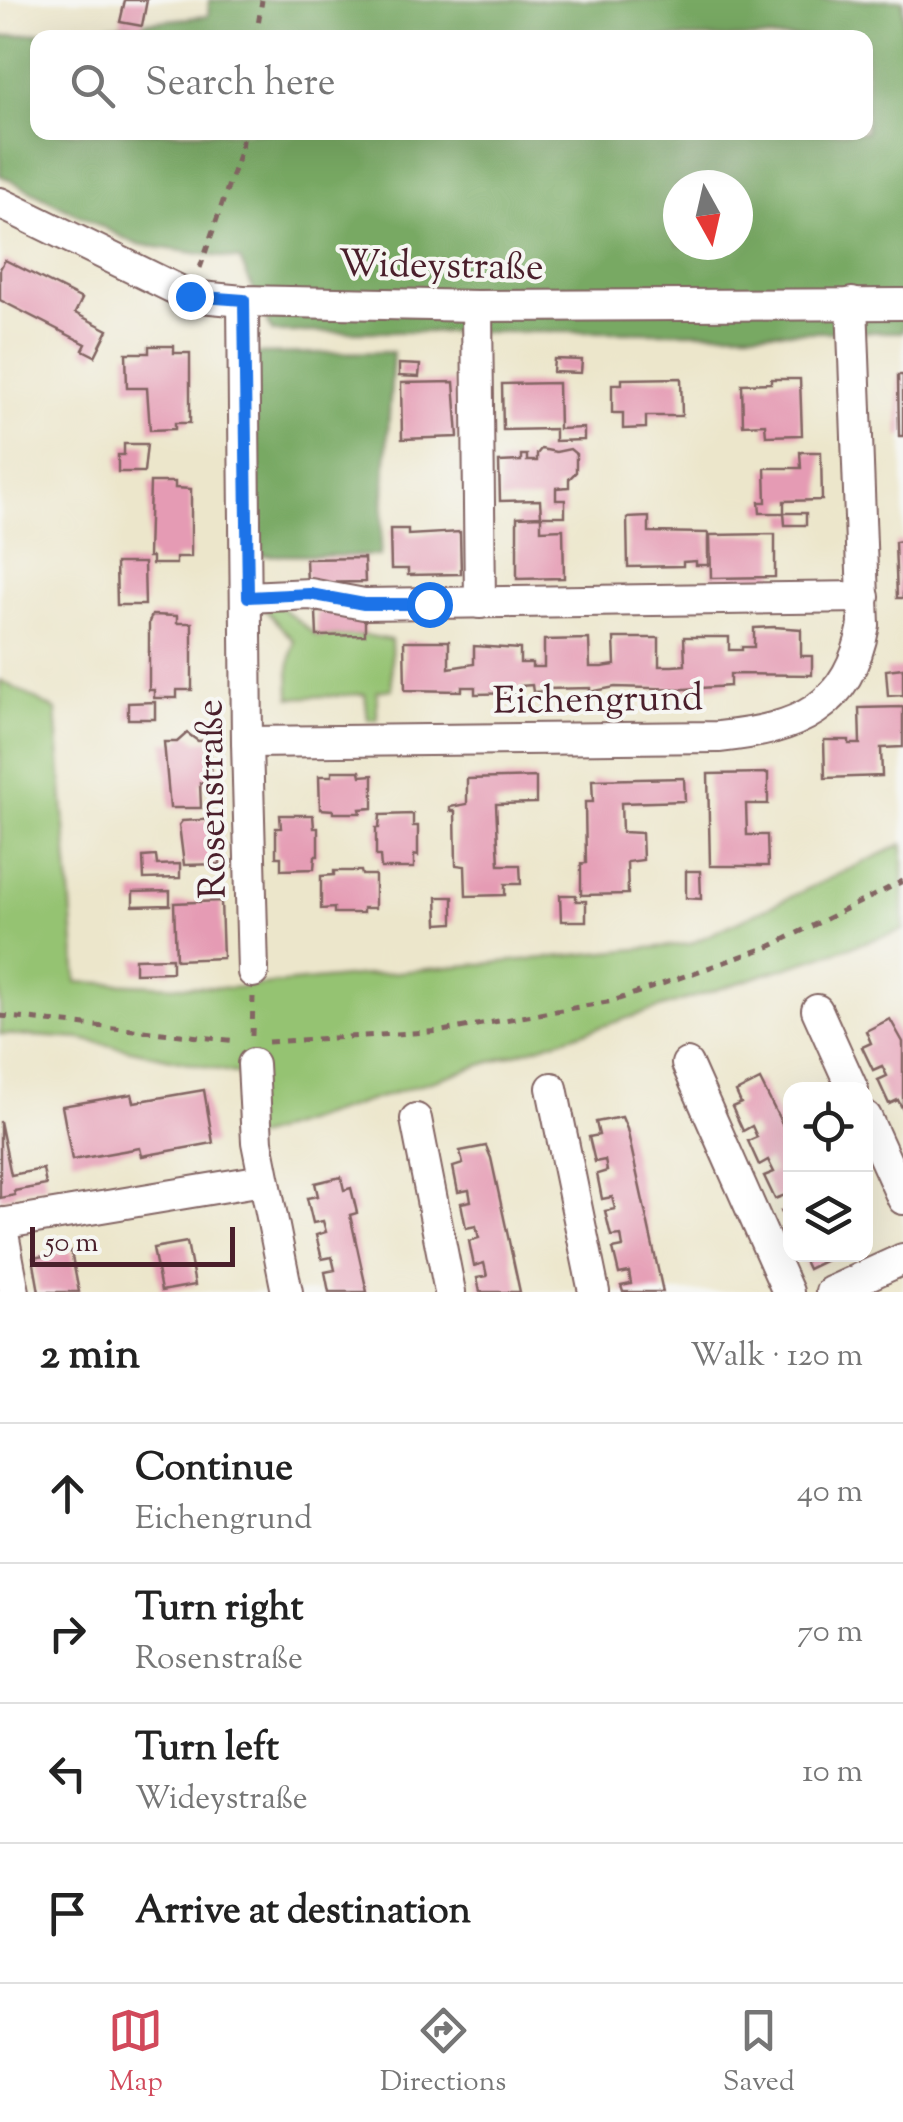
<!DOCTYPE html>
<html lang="en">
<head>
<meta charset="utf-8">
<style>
	body { margin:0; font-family:"Sorts Mill Goudy",serif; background:#f2f2f2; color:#222 }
	.controls { position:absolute; right:30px; bottom:30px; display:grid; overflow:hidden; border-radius:20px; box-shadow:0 10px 40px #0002 }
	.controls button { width:90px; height:90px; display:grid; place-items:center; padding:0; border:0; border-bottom:2px solid #e0e0e0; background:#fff; color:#222; font:50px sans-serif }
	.compass { position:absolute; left:663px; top:170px; width:90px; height:90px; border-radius:50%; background:#fff; box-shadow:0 10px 40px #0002; rotate:172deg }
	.scale { position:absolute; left:30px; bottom:25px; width:205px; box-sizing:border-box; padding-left:10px; border:5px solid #4a1f2b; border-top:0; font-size:28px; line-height:35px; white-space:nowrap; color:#4a1f2b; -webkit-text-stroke:8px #f6f6f2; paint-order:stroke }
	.stop { position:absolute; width:30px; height:30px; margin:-22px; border:8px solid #1a73e8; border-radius:50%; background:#fff }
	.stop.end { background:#1a73e8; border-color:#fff; box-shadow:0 2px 10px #0008 }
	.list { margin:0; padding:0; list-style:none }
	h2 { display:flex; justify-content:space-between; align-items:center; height:130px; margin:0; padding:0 40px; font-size:42px }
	h2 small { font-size:32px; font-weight:400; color:#767676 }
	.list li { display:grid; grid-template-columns:65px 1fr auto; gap:30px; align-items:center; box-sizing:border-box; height:140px; padding:0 40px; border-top:2px solid #e0e0e0 }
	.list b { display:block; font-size:38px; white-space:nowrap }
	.list p { margin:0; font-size:32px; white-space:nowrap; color:#767676 }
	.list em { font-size:32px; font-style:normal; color:#767676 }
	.icon { flex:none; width:55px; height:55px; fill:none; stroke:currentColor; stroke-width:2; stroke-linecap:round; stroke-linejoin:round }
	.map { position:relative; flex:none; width:903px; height:1292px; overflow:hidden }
	.search { position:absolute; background:#fff; box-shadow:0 10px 40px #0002; left:30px; right:30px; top:30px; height:110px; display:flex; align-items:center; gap:25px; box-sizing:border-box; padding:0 35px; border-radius:20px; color:#767676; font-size:38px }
	.sheet { height:690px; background:#fff }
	nav { display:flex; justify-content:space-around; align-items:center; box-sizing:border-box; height:140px; border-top:2px solid #e0e0e0; background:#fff; font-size:28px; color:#767676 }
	nav a { display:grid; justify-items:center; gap:5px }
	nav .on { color:#d1495b }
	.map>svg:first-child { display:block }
</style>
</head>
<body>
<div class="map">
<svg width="903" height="1292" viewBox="0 0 903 1292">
	<rect width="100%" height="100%" fill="#f6f6f2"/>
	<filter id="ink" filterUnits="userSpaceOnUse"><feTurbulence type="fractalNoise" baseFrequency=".01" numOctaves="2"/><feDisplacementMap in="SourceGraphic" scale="20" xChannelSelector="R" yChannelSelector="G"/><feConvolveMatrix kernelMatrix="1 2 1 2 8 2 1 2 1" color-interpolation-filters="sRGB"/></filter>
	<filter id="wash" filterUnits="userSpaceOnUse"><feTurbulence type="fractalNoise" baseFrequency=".0048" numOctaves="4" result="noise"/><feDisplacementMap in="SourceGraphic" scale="40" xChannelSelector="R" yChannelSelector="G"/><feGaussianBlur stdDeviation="2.25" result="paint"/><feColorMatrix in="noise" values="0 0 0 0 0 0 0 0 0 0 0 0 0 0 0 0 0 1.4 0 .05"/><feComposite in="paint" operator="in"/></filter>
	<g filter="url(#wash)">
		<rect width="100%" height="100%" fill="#ece6cb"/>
		<!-- green -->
		<g fill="#95c372" stroke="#70714e" stroke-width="2.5">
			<path d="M273,601l44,35 48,-1 26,5 1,49 -15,2v29h-9l-3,-26 -75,4 -1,-30 5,-27 -36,-39z"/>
			<path d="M0,680l56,30 21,272 153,6 460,-44 213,-100v86l-656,210 -8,-66 -158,-35 -81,-5z"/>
		</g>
		<!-- forest -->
		<g fill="#78a964" stroke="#616448" stroke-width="2.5" fill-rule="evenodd">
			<path d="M209,0h694v332h-631l-32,-72 -104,-16 -136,-69v-138l208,-21zM38,38h828v94h-828zM678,185h60v60h-60z"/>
			<path d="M393,352l-13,204 -133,-1 -3,-201z"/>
		</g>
		<g id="blocks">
			<!-- building -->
			<g fill="#e59bb4">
				<path d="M125,0h22l-5,26 -22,-4z"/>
				<path d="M5,260l77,39 -7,14 33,17 -13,26 -12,-6 3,-6 -86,-44v-31z"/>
				<path d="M149,346h25v7h16v70h-15v6l-25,1 -3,-42h-20l-1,-35h23z"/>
				<path d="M554,359l28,1 -1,13 -28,-1z"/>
				<path d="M399,364l21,1 -1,12 -20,-1z"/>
				<path d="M898,375h5v61h-4z"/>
				<path d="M681,378l1,38h-36v12l-23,1v-16h-11v-29h10v-5z"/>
				<path d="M771,379h29l2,56 -36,1 -1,-12 -22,1 -1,-41 29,-1z"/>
				<path d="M454,382l4,55 -56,2 -1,-56z"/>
				<path d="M558,383l1,46 25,-1v12l-29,1v-12l-52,1 -1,-46z"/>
				<path d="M124,444h23l-3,28h-26v-17h6z"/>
				<path d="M541,449l15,3 14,-3 6,5v18l-7,7v8l-13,1v12h9v16h-24l-1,-16 -40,1 -1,-39 22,-1v-6h6v6h10v-7z"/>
				<path d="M800,452h21l1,48 -38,1v12h22v12h-21l-1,-12h-24l-1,-11h7l-1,-34h36z"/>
				<path d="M150,482h25v6l16,1v68h-15v7h-24v-7h-4z"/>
				<path d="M541,516v14l22,-1 1,49 -47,1v-62z"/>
				<path d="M649,517v15l59,1v32h-12v-4l-13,1v4l-55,1 -1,-49z"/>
				<path d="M390,529h18v6l52,-3 1,42 -53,1v-6h-17z"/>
				<path d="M775,534v43l-64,1 -1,-43z"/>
				<path d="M903,541v57h-6l-2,-56z"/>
				<path d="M364,558l1,24 -58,1 -1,-24z"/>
				<path d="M116,563h28l1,42h-28z"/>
				<path d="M365,611v24l-48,1 -1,-24z"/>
				<path d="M152,615l25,1v7h15v67h-15v8h-23v-8h-5v-68z"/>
				<path d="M774,627l27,2v27h11v19l-82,-1v12l-45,3 -70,-2 -25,5v-4l-45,1v2l-12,1 -1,-7 -12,1v7l-45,1v-7h-13v4l-57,-1 -1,-49h45v27l25,-4v-18l46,3v14h12v4h12v-27l45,-1 1,28h12l13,-2 -1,-27h45v28h13l13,-1 -1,-28h45v13h13v-3h12v-19z"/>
				<path d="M903,668v27l-15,1 -2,-26z"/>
				<path d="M155,702v17h-27v-16z"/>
				<path d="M903,707v40l-22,1 1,28 -57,2 -1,-38h25v4h11l-1,-36z"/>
				<path d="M187,733l11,8 12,-1 2,43h-12l1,25h-31l-6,-66h13z"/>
				<path d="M332,771h28l1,5 12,-1v33l-13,1 1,4h-28v-3l-13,-1 -1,-33h13z"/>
				<path d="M768,773v31h-22l1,31h20l1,31h-58l-2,-92z"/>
				<path d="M536,777v26l-40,1 3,61h21l1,19h-16v11l-39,1 -1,-30 -9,-1 -1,-54h-5v-4l17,-3v-25z"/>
				<path d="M684,778l1,23 -64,2 1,29 20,1 1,27 -16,2 1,32 -47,1v-31l5,-1 -1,-61h8l-1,-22z"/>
				<path d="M413,814v12h5v30l-4,-1v13h-33l-1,-12h-4v-28h3l1,-13z"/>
				<path d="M280,815h33l1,13h4v28h-3l-1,13 -33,1v-13h-5v-29h5z"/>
				<path d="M218,819l2,45 -36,1 -5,-40 3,-4z"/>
				<path d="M156,856l1,9 23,-1v14l-36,1 -1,-22z"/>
				<path d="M334,871h27l1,4h13v33h-12v5h-29v-5l-13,1v-33l13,-1z"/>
				<path d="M686,871h14l1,28 -15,-1z"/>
				<path d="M170,891v14l-37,1v-14z"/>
				<path d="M560,895h16v6h10v20h-25z"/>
				<path d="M437,897h16v26l-15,1z"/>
				<path d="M221,901l2,57 -47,2 -2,-57z"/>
				<path d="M172,958v14l-37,1v-14z"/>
				<path d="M890,1019l13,23v68l-5,-10 -9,4 -11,-24 9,-4 -5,-10 -9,4 -11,-23 9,-4 -5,-12z"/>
				<path d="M760,1080l30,60v92l-9,-21 9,-4 -5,-12 -10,4 -11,-23 10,-4 -6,-12 -9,5 -11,-24 9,-4 -5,-11 -9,5 -11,-24 9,-4 -5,-11z"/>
				<path d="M204,1090l9,53 -71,13 -2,-8 -68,12 -10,-54 70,-12 2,8z"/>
				<path d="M622,1117l5,12 36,163h-40l-2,-6 10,-2 -2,-12 -10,2 -6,-25 10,-2 -2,-12 -10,1 -6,-25 10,-2 -3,-12 -10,2 -5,-25 10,-3 -2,-11 -10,2 -6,-25 10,-2 -3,-13z"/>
				<path d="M0,1121l11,54 32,-6 3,16 -32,6 1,4 -15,3z"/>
				<path d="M486,1146l5,12 29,134h-40l-3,-14 10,-2 -3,-13 -10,3 -5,-25 10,-3 -3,-12 -10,2 -5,-25 10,-2 -2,-11 -11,2 -5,-25 10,-3 -3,-13z"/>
				<path d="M341,1177l3,13 7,-2 6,25 -7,2 17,77h-38l-4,-20 10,-2 -3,-13 -10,2 -6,-24 10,-3 -3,-11 -10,2 -6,-25 11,-2 -3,-13z"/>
				<path d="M187,1242l8,43 -34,6 -8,-43z"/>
				<path d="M71,1251l8,41h-40l-6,-34z"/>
				<path d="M801,1254h38l-31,15z"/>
			</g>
		</g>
	</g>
	<g filter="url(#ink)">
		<use href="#blocks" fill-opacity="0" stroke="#836563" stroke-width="2.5"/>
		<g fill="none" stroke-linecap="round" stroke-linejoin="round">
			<defs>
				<g id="minor">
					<path d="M0,203l190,93 53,5 234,5 426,-2"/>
					<path d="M243,301l4,441 6,230"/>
					<path d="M477,306l3,297"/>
					<path d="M248,597l62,-3 54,10 500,-7"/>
					<path d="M247,742l472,-5c78,-8 130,-28 145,-112l-12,-322"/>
					<path d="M817,1010l36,80"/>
					<path d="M253,1064l4,78 30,150"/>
					<path d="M687,1064l101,228"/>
					<path d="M552,1088l42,204"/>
					<path d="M866,1117l37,82"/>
					<path d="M416,1119l34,173"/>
					<path d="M1,1223l13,69"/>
					<path d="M0,1224l263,-44"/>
					<path d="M831,1292l72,-33"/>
				</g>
			</defs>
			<!-- minor casing -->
			<use href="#minor" stroke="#836563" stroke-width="34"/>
			<!-- path -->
			<g stroke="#836563" stroke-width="5" stroke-dasharray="8 8" stroke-linecap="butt">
				<path d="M256,38l6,-38"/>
				<path d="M200,268l41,-119 2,-17"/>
				<path d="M0,1016l238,25"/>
				<path d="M252,1036l1,-39"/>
				<path d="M268,1042l174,-11 171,-30 158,-55 132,-65"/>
			</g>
			<!-- minor -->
			<use href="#minor" stroke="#fff" stroke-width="30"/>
		</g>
	</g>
	<g fill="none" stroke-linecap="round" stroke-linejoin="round" filter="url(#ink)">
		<!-- route -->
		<path stroke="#1a73e8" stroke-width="12" d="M190,296l54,4 4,297 62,-3 54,10h65"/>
	</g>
	<g text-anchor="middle" stroke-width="8" stroke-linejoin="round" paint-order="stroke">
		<!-- street labels -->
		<g font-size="38" fill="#4a1f2b" stroke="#f6f6f2">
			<text transform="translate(441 264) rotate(1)" y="13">Wideystraße</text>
			<text transform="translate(598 698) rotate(-1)" y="13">Eichengrund</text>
			<text transform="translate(210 799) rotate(-91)" y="13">Rosenstraße</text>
		</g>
	</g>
</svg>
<div class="controls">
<button><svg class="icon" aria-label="locate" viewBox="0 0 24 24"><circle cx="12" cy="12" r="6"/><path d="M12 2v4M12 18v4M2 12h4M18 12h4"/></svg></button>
<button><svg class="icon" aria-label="layers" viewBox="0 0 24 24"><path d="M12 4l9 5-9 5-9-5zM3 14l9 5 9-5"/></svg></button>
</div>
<svg class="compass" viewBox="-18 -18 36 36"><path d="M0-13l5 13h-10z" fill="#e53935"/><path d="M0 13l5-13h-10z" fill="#767676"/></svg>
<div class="scale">50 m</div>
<div class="stop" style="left:429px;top:604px"></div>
<div class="stop end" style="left:190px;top:296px"></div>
<div class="search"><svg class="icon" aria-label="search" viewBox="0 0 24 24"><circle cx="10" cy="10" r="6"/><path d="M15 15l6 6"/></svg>Search here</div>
</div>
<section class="sheet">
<h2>2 min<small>Walk · 120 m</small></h2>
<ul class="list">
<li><svg class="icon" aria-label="ahead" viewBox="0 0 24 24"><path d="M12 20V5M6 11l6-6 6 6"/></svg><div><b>Continue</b><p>Eichengrund</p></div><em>40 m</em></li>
<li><svg class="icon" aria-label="right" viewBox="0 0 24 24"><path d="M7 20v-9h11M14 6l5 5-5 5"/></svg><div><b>Turn right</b><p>Rosenstraße</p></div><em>70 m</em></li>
<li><svg class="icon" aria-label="left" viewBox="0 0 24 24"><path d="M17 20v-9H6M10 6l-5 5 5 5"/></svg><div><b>Turn left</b><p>Wideystraße</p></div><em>10 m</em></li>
<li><svg class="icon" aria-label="arrive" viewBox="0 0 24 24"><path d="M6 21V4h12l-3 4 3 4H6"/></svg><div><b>Arrive at destination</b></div></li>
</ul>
</section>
<nav>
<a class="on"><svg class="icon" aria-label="map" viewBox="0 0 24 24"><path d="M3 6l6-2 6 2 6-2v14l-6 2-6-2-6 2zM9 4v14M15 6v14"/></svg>Map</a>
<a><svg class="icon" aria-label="directions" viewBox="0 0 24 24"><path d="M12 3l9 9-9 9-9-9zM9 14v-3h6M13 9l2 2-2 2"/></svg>Directions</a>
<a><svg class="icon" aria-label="saved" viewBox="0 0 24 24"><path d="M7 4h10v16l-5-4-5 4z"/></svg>Saved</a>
</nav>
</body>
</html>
